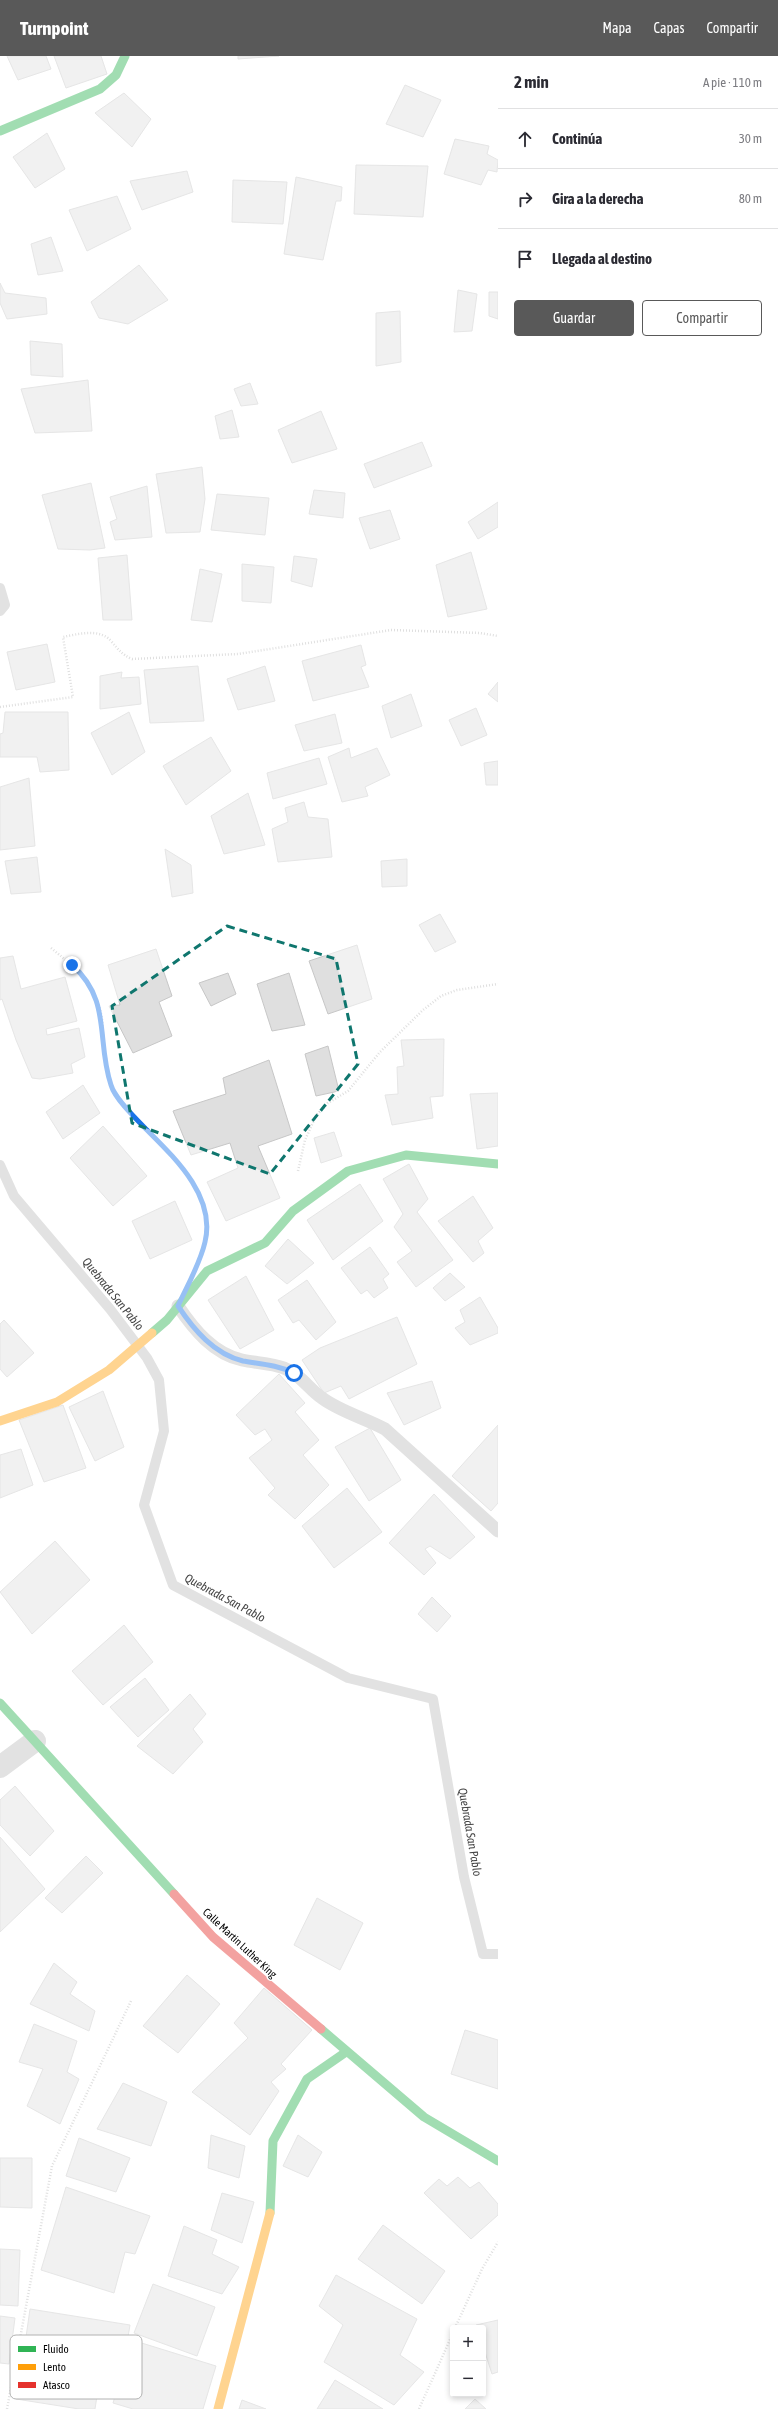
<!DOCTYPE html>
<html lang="es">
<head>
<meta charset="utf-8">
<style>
	body { margin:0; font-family:"Asap Condensed",sans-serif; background:#f7f7f7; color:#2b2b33 }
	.controls { position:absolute; right:12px; bottom:12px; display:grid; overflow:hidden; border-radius:4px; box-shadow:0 2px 6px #0003 }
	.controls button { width:36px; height:36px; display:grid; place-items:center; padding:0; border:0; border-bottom:1px solid #e1e1e2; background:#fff; color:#2b2b33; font:20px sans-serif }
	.stop { position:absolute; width:12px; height:12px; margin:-9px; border:3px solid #1a73e8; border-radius:50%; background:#fff }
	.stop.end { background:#1a73e8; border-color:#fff; box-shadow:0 1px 4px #0008 }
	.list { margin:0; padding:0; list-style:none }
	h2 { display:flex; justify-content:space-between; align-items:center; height:52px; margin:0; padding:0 16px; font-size:17px }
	h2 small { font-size:13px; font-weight:400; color:#7c7c81 }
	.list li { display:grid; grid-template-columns:26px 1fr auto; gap:12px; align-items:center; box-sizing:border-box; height:60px; padding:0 16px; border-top:1px solid #e1e1e2 }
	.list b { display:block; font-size:15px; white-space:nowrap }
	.list em { font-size:13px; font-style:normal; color:#7c7c81 }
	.actions { display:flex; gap:8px; padding:12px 16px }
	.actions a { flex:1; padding:9px 0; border:1px solid #595959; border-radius:4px; text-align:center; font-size:14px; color:#595959 }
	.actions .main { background:#595959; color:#fff }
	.icon { flex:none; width:22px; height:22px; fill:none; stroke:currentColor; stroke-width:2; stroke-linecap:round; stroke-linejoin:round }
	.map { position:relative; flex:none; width:498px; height:2353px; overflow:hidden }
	header { display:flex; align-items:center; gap:24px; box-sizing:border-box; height:56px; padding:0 20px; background:#595959; color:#fff }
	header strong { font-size:19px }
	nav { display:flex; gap:22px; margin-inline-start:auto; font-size:14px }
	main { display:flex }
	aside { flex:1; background:#fff }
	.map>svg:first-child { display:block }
</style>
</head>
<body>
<header>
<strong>Turnpoint</strong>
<nav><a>Mapa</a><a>Capas</a><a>Compartir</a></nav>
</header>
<main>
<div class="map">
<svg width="498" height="2353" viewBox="0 0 498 2353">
	<rect width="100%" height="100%" fill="#fff"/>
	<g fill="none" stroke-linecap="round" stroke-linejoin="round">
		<!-- stream -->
		<g stroke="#bfbfbf" stroke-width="10">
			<path d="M0,532l5,17 -5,6"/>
			<path d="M0,1109l14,31 96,113 37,49 12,22 5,51 -20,74 29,80 175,93 85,21 31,178 19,77h15"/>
		</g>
	</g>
	<!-- building -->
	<g fill="#dfdfdf" stroke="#c7c7c7">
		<path d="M7,0h39l5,13 -33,11z"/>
		<path d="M54,0h47l6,18 -41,14z"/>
		<path d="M238,0h41l-41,3z"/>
		<path d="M405,29l36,15 -18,37 -37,-13z"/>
		<path d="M124,37l27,26 -19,28 -37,-34z"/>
		<path d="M47,77l18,36 -30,19 -22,-31z"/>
		<path d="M455,83l34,7 -2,8 11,6 -1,12 -9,-2 -7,15 -37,-11z"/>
		<path d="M356,109l72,1 -5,51 -69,-3z"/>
		<path d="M187,115l6,21 -51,18 -12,-29z"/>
		<path d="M296,121l46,10 -1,14h-5l-13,59 -39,-6z"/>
		<path d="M233,124l54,2 -4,42 -51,-2z"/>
		<path d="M117,140l14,33 -44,22 -18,-41z"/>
		<path d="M51,181l12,34 -25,4 -7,-31z"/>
		<path d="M139,209l29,35 -40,24 -29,-6 -8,-16z"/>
		<path d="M0,227l5,10 41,5 1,16 -40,5 -7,-16z"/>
		<path d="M458,234l19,4 -5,37 -18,1z"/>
		<path d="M489,236h9v27l-9,-3z"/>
		<path d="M400,255l1,51 -25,4v-53z"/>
		<path d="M30,285l32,3 1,33 -32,-2z"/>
		<path d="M88,324l4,51 -57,2 -14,-44z"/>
		<path d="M250,327l8,21 -17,2 -7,-17z"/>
		<path d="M232,354l7,27 -19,2 -5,-23z"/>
		<path d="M321,355l16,38 -45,14 -14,-33z"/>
		<path d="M422,386l10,24 -58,22 -10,-24z"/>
		<path d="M202,411l3,32 -5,33 -34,1 -10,-59z"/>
		<path d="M91,427l14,65 -15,2 -32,-1 -16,-54z"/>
		<path d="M147,430l5,51 -37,3 -5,-18 7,-3 -7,-22z"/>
		<path d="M314,434l31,3 -2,25 -34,-4z"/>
		<path d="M217,438l52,4 -4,37 -54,-5z"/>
		<path d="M498,446v25l-20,12 -10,-17z"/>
		<path d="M390,454l10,29 -30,10 -11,-31z"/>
		<path d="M471,496l16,57 -39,8 -12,-52z"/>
		<path d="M127,499l5,65h-29l-5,-62z"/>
		<path d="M294,500l23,3 -5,28 -21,-6z"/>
		<path d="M242,508l32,3 -3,36 -29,-2z"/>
		<path d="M200,513l22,5 -10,48 -21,-2z"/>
		<path d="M47,588l8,38 -39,8 -9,-38z"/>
		<path d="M361,589l5,20 -5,2 8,20 -56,14 -11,-40z"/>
		<path d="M198,610l6,55 -54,2 -6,-53z"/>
		<path d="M265,610l10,35 -37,9 -11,-31z"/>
		<path d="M122,616l-1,6 18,-1 2,27 -41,5v-33z"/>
		<path d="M498,626v20l-10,-8z"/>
		<path d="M411,638l11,32 -31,12 -9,-32z"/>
		<path d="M476,652l11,27 -26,11 -12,-26z"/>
		<path d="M5,656h63l1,58 -29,2 -3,-15h-37v-23l3,-1z"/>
		<path d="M129,656l16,40 -33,23 -21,-42z"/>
		<path d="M335,658l7,29 -38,8 -9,-26z"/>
		<path d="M211,681l20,34 -45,34 -23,-39z"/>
		<path d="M349,692l2,10 26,-10 13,27 -25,12 3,9 -26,6 -14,-45z"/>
		<path d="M319,702l8,26 -54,15 -6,-26z"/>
		<path d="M498,705v24h-12l-2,-22z"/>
		<path d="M29,722l6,68 -35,4v-63z"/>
		<path d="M248,737l17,52 -41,9 -13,-38z"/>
		<path d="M304,746l4,15 20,2 4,38 -54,5 -6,-33 16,-7 -3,-14z"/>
		<path d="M165,793l26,16 2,28 -21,4z"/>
		<path d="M37,801l4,35 -30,2 -6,-33z"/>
		<path d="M407,803v27l-25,1 -1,-26z"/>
		<path d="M440,858l16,28 -21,10 -16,-27z"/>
		<path d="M357,889l15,54 -44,15 -19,-53z"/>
		<path d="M156,893l16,47 -13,6 13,34 -39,17 -24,-47 11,-1 -12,-40z"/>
		<path d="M13,900l8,33 44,-12 12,44 -31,8 1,6 32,-7 6,29 -14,7 2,9 -33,6 -8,-1 -16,-38 -14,-41 -2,1v-42z"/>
		<path d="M228,917l8,21 -25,12 -12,-23z"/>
		<path d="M289,917l16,52 -33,6 -15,-47z"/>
		<path d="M444,983l-1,57 -13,1 3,21 -41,7 -7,-30 13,-1 -1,-27 7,-1 -3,-26z"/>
		<path d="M328,990l11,45 -23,5 -11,-42z"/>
		<path d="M269,1004l23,74 -34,12 22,52 -54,23 -19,-39 31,-14 -8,-25 -39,12 -18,-44 53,-17 -3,-16z"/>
		<path d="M83,1029l17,28 -37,26 -17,-27z"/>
		<path d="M498,1037v53l-21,3 -7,-55z"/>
		<path d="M103,1070l44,50 -34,30 -43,-48z"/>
		<path d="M334,1076l8,24 -21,7 -7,-25z"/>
		<path d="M409,1108l19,35 -11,13 36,48 -37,27 -19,-25 15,-11 -18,-24 9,-13 -20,-35z"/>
		<path d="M360,1128l23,37 -50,39 -26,-40z"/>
		<path d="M473,1140l20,32 -15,13 6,12 -11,9 -35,-41z"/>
		<path d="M175,1145l17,39 -42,19 -18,-38z"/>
		<path d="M288,1183l26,24 -27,21 -22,-18z"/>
		<path d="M370,1191l19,27 -6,5 5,9 -14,10 -7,-8 -6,4 -20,-26z"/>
		<path d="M450,1217l15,14 -20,14 -12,-13z"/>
		<path d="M246,1220l28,54 -34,19 -32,-49z"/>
		<path d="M307,1224l29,42 -20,18 -17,-20 -6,3 -15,-23z"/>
		<path d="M480,1241l18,31v5l-28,12 -15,-17 10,-6 -5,-12z"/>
		<path d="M397,1261l20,47 -68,35 -8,-13 -17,7 -22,-33 18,-12z"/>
		<path d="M4,1264l30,33 -27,24 -7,-8v-45z"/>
		<path d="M279,1318l26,29 -10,9 24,28 -16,15 26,30 -34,34 -27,-24 7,-7 -26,-30 23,-18 -7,-11 -10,6 -19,-20z"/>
		<path d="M432,1325l9,27 -37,17 -17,-32z"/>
		<path d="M103,1335l21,56 -29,14 -26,-54z"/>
		<path d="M63,1349l23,63 -42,14 -25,-62z"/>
		<path d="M498,1369v78l-7,8 -39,-35z"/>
		<path d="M370,1372l31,52 -32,21 -34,-54z"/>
		<path d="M21,1393l12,36 -33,13v-43z"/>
		<path d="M347,1432l35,44 -48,36 -32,-42z"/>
		<path d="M434,1438l41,43 -25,22 -20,-13 -5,3 11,14 -12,12 -35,-32z"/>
		<path d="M55,1485l35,39 -58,54 -32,-42z"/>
		<path d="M432,1541l19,19 -14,16 -19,-18z"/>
		<path d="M124,1569l29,37 -50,43 -31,-34z"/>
		<path d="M145,1622l24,32 -31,27 -28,-30z"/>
		<path d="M190,1638l16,20 -13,15 10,13 -30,32 -36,-28z"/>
		<path d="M15,1730l39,45 -24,25 -30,-31v-25z"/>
		<path d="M0,1781l45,52 -45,43z"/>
		<path d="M86,1800l17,17 -41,40 -17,-15z"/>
		<path d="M317,1842l46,25 -23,47 -46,-25z"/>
		<path d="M54,1907l23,19 -7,12 25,17 -6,20 -59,-27z"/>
		<path d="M187,1919l33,29 -42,49 -35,-27z"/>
		<path d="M264,1932l48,42 -31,34 5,5 -15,13 8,9 -29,44 -58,-43 56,-54 -14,-15z"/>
		<path d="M34,1968l43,17 -10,31 12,7 -19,45 -33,-18 16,-37 -24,-7z"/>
		<path d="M465,1974l33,10v49l-47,-15z"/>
		<path d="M123,2027l44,19 -16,44 -54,-17z"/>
		<path d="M211,2079l34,11 -6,32 -31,-10z"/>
		<path d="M298,2079l24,17 -14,25 -25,-11z"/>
		<path d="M79,2082l51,20 -14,34 -50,-16z"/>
		<path d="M0,2102h32v50l-32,-1z"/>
		<path d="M458,2121l12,11 9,-6 19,22v11l-27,24 -47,-46 15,-14 8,7z"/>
		<path d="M66,2131l84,29 -15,38 -10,-2 -11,41 -73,-23z"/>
		<path d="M222,2137l32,9 -12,41 -31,-13z"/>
		<path d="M383,2169l62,46 -23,33 -64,-45z"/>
		<path d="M184,2170l33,14 -5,14 27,13 -17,27 -54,-18z"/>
		<path d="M0,2193l20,1 -2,56 -18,-1z"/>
		<path d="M336,2219l81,44 -17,36 24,17 -30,33 -70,-43 19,-37 -24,-19z"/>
		<path d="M153,2228l62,23 -18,49 -63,-23z"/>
		<path d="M30,2253l100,16 -7,42 -99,-16z"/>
		<path d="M0,2260l15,2 -6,46 -9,-1z"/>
		<path d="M498,2264v52l-6,2 -9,-28v-18h-6l-1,-3z"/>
		<path d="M132,2284l84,26 -13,43h-70l-20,-6z"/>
		<path d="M24,2295l78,13 -7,45h-16l-63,-10z"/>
		<path d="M335,2324l48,29h-66z"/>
		<path d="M475,2343l11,10h-21z"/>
		<path d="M242,2344l24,9h-27z"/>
	</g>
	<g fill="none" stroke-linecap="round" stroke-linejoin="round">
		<!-- path -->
		<g stroke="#b9b9b9" stroke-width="2.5" stroke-dasharray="1 2" stroke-linecap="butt">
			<path d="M0,651l73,-10 -10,-60c15,-3 37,-9 48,4 8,9 10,13 21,18l106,-5 153,-24 89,3 18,3"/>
			<path d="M51,892c25,20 46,38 51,71 1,13 1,26 4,39 1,9 1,23 6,30 30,47 104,89 94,151"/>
			<path d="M298,1115l7,-31 11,-24 12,-13 20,-12 32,-39 43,-42 18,-14 16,-6 41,-6"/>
			<path d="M455,2272l27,-59 16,-27"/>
			<path d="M7,2353l45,-243 79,-165"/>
			<path d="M419,2353l34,-76"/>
		</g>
		<!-- lane -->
		<path stroke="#bebebe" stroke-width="13" d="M178,1250c16,24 36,48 64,54 13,3 29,3 42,8 16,6 25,21 38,30 19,14 43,20 63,31l113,102"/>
		<!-- street -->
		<path stroke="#bebebe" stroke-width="22" d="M0,1711l35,-26"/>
		<!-- fast -->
		<g stroke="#30b455" stroke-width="9">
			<path d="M0,75l100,-42 16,-14 9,-19"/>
			<path d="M152,1277l15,-13 40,-49 58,-28 28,-32 55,-40 58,-16 92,9"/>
			<path d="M0,1647l174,191"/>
			<path d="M321,1973l103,88 74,44"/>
			<path d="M270,2157l3,-72 34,-62 39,-27"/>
		</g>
		<!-- slow -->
		<g stroke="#ff9f0a" stroke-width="9">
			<path d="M0,1365l57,-19 52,-32 43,-37"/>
			<path d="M218,2353l52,-196"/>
		</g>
		<!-- jam -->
		<path stroke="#e5322d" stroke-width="9" d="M174,1838l39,43 108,92"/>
	</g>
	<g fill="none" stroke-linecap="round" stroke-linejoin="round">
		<!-- route -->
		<path stroke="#1a73e8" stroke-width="5" d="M72,909c40,35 24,76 39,120 4,14 25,34 36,45 29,29 69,67 58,112 -5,22 -18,44 -27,64 16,24 36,48 65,55 18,3 35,4 51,12"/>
	</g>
	<!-- marked area -->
	<path d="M0 0H498V2353H0ZM227,870l109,33 22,105 -88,110 -138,-51 -20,-117z" fill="#fff" fill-opacity=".55" fill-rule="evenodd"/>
	<path fill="none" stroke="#0f766e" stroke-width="3" stroke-dasharray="8 5" stroke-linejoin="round" d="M227,870l109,33 22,105 -88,110 -138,-51 -20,-117z"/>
	<g text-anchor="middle" stroke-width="3" stroke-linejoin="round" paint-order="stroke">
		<!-- street labels -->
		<g font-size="11" fill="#000" stroke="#fff">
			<text transform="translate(240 1887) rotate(43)" y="4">Calle Martin Luther King</text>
		</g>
		<!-- water labels -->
		<g font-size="12" font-style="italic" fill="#444" stroke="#fff">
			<text transform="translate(113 1238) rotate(51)" y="4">Quebrada San Pablo</text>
			<text transform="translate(225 1542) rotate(28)" y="4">Quebrada San Pablo</text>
			<text transform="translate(470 1776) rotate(80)" y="4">Quebrada San Pablo</text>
		</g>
	</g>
	<!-- legend -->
	<rect x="10" y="2279" width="132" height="64" rx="6" fill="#fff" stroke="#b2b2b2" stroke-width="1"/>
	<rect x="18" y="2290" width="18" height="6" fill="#30b455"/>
	<rect x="18" y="2308" width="18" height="6" fill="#ff9f0a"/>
	<rect x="18" y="2326" width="18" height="6" fill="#e5322d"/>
	<g font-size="11" fill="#000">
		<text x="43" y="2297">Fluido</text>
		<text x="43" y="2315">Lento</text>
		<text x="43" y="2333">Atasco</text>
	</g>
</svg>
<div class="controls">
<button>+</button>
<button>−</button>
</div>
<div class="stop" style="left:294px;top:1317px"></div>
<div class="stop end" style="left:72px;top:909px"></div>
</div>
<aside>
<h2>2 min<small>A pie · 110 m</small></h2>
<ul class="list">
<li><svg class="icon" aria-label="ahead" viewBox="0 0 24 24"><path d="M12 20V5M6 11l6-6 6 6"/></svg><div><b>Continúa</b></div><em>30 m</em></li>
<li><svg class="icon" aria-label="right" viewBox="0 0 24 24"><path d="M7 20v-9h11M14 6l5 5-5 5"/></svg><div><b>Gira a la derecha</b></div><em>80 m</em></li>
<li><svg class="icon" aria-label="arrive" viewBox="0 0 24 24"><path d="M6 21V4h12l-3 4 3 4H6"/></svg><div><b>Llegada al destino</b></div></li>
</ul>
<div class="actions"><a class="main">Guardar</a><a>Compartir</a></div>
</aside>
</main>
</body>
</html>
